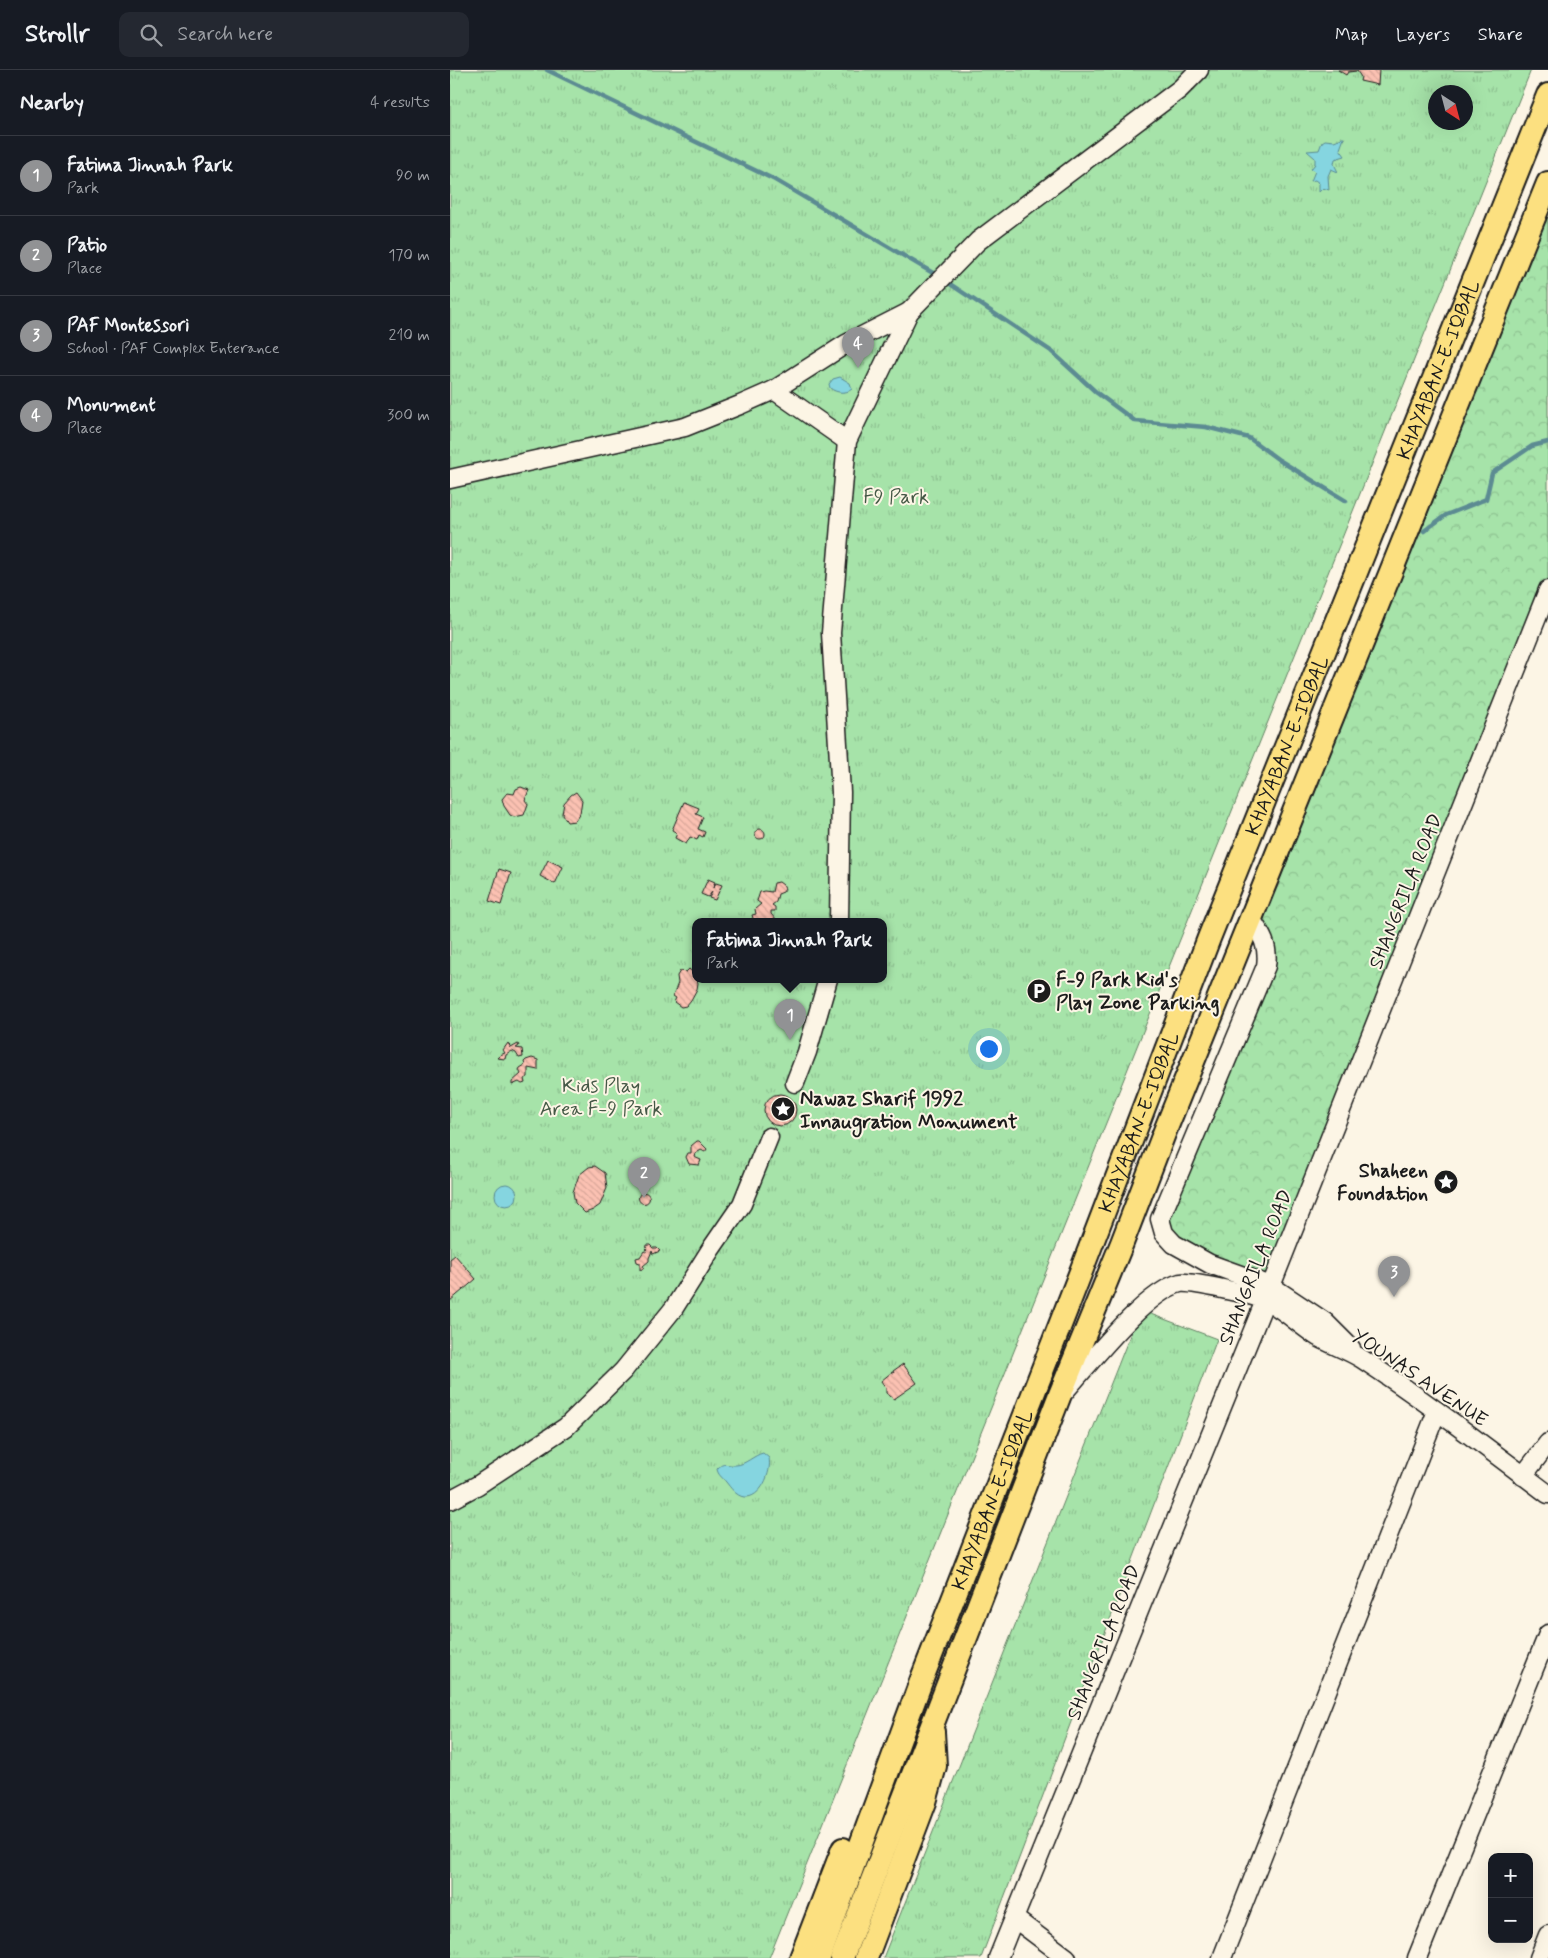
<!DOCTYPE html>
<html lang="en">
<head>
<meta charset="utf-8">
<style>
	body { margin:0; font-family:Mynerve,sans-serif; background:#242831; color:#f1f3f6 }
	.controls { position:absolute; right:15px; bottom:15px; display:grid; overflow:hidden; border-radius:10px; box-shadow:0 5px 20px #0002 }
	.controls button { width:45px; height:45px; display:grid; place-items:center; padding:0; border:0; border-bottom:1px solid #363941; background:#171b24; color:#f1f3f6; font:25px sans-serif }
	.compass { position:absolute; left:978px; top:15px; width:45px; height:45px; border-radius:50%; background:#171b24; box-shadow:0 5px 20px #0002; rotate:144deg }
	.you { position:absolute; left:538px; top:978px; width:18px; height:18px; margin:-12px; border:4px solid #fff; border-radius:50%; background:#1a73e8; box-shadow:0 0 0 8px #1a73e833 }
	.badge { display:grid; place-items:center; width:32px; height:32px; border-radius:50%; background:#919294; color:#fff; font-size:16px; font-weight:700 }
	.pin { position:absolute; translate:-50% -41px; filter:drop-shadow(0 1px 2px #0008) }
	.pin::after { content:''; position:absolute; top:26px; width:18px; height:15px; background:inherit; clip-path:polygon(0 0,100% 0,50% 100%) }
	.popup { position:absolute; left:242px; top:848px; width:195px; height:65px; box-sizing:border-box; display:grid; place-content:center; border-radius:10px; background:#171b24; filter:drop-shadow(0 1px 4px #0005); font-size:16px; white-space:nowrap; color:#9ea1a6 }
	.popup b { font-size:19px; color:#f1f3f6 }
	.popup::after { content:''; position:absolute; left:50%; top:100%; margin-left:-10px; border:10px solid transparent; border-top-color:#171b24 }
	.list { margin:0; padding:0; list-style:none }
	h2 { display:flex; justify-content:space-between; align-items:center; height:65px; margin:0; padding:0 20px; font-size:21px }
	h2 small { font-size:16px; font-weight:400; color:#9ea1a6 }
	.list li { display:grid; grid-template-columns:32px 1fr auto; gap:15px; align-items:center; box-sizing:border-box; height:80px; padding:0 20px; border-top:1px solid #363941 }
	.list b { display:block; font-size:19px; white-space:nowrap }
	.list p { margin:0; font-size:16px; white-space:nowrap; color:#9ea1a6 }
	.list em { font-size:16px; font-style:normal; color:#9ea1a6 }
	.icon { flex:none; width:28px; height:28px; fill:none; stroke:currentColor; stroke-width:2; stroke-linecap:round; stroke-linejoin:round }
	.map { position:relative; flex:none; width:1098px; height:1888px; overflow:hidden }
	header { display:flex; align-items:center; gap:30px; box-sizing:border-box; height:70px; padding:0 25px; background:#171b24; border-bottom:1px solid #363941 }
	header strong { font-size:24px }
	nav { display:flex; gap:28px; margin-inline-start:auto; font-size:18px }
	.search { width:350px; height:45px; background:#242831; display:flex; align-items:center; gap:12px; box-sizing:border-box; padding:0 18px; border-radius:10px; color:#9ea1a6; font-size:19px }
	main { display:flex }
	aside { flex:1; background:#171b24 }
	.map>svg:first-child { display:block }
</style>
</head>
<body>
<header>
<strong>Strollr</strong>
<div class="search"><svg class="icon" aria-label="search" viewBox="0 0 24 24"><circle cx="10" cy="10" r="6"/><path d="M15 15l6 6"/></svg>Search here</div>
<nav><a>Map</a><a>Layers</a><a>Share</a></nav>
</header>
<main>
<aside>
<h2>Nearby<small>4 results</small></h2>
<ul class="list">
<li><span class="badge">1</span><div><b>Fatima Jinnah Park</b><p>Park</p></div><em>90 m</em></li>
<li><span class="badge">2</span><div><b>Patio</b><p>Place</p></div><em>170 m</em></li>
<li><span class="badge">3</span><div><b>PAF Montessori</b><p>School · PAF Complex Enterance</p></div><em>210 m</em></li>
<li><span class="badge">4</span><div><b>Monument</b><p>Place</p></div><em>300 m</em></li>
</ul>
</aside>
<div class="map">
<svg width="1098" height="1888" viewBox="0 0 1098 1888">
	<defs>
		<pattern id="forest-crowns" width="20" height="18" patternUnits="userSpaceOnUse" patternTransform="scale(1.25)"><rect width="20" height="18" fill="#a6e3a9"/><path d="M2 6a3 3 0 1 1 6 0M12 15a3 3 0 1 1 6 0" fill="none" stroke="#8ec291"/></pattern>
		<pattern id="park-tufts" width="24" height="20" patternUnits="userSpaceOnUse" patternTransform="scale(1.25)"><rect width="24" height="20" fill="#a6e3a9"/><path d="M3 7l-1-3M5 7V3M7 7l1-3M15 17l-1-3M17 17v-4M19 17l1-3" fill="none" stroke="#8ec291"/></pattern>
		<pattern id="building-back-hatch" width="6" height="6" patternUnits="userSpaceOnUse" patternTransform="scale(1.25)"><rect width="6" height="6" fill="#fbc1b2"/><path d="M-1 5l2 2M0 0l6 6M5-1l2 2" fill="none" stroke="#d7a598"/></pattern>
	</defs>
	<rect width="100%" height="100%" fill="#fcf5e5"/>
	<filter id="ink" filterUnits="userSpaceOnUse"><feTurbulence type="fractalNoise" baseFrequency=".02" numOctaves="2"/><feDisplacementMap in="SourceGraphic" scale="10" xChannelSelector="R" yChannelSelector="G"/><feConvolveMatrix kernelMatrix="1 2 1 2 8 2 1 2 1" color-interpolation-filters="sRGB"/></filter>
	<g filter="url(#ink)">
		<!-- forest -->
		<path fill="url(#forest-crowns)" stroke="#618062" d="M1098,113v407l-277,696 -107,-53 102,-267 -15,-47z"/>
		<!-- park -->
		<g fill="url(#park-tufts)" stroke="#618062" fill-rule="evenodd">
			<path d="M0,0h1081l-762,1888h-319zM986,22h30v30h-30zM246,851h188v58h-188z"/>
			<path d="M690,1240l77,29 -236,619h-98z"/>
		</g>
		<!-- water -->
		<g fill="#85d5e0" stroke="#5b8b92">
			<path d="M892,68h2l-4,11 5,7 -10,3 -1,5 4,8 -7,-3 -3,7 1,14 -6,-2 -4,4v-9l-4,-3 -4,1 4,-10 -4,-2 4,-5v-6l-8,-7 12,-1 3,-8 3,-2 9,1z"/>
			<path d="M390,307l10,6 2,6c-6,5 -16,4 -22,-1l-1,-4 4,-5z"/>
			<circle cx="56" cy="1125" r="11"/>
			<path d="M313,1383l6,5c3,14 -8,41 -25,39 -8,-1 -14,-10 -18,-15 -4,-5 -8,-7 -9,-13 7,-8 10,-3 19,-4 9,0 18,-10 27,-12z"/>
		</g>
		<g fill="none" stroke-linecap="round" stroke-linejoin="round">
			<!-- stream -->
			<g stroke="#5b8b92" stroke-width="4.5">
				<path d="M97,0l228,110 163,96"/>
				<path d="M494,210l107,71 46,42 38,28 71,6 43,11 30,22 67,41"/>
				<path d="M974,461l22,-16 40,-16 6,-26 40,-27 16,-4"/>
			</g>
		</g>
		<!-- building -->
		<g fill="url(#building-back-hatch)" stroke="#1c1c1c">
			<path d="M888,0h41l-1,15 -18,-4 1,-4 -4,-6 -9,1 -2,3z"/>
			<path d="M71,717l8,3 -4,10 3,4 -4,11 -10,2 -4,-2 -6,-9 -2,-7 5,-6 7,1 2,-5z"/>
			<path d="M126,722l6,8 -2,13 -5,8 -8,1 -5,-8 2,-11 7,-8z"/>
			<path d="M234,732l15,6 -3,6 7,3 -5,12 7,3 -2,5 -4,-2 -2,5 -7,-3 -4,7 -11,-6 2,-5 -5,-3z"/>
			<circle cx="310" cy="764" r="5"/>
			<path d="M98,790l15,7 -8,17 -15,-8z"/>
			<path d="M49,799l12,4 -10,32 -12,-4z"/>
			<path d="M258,809l7,3 -2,6 3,-5 6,2 -7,15 -6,-2 3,-6 -4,5 -7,-3z"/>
			<path d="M329,812l4,3 2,4 -2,3 -5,2 -2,8 -4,3 3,2v4h-4v3l6,7h-28l4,-3 -1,-3 4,-1 -1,-5 6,-5 -4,-3 3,-9 4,-1 8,1 2,-9z"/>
			<path d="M239,899l6,5 3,9 -1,6 -6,11 -5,6 -5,1 -7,-5 2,-4 -3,-2 5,-13 -1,-7 3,-5 6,1z"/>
			<path d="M58,973l3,5 7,-4 1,2 -3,2 6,1 1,8 -4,1 -3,-5 -4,-2 -6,4 -1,4 -8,-1 3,-3 5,-2 -2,-3z"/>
			<path d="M82,988l6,2v10l-10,-2v9l-4,2 1,4 -3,1 -3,-2 -7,3v-3l9,-8 -2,-4 1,-2 5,-3 -1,-3 2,-2z"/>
			<circle cx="330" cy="1040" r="16"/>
			<path d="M247,1071h2l8,8 -2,3 -4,-2 -6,4 -1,3 7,3 -2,5 -10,-1 -3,-7 2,-4h3v-7z"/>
			<path d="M145,1096l10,7 2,15 -7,17 -7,5 -8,3 -10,-10 -2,-11 6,-17 10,-8z"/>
			<circle cx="194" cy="1128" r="5.5"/>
			<path d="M197,1175h3l3,3h4l3,3 -7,3 -1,-3 -3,7v3l-6,5 1,2 -4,2v-7l-3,-1 -1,-4 4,-1 4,-6 2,1z"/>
			<path d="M5,1185l21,24 -26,22v-42z"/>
			<path d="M453,1294l14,19 -23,16 -8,-6v-5l-5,-7 11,-9 2,1 -1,-2z"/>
		</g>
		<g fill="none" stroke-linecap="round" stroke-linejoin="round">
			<defs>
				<g id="minor">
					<path d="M324,320l73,51"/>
					<path d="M0,409l235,-52 55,-22 34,-15 72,-46 63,-32"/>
					<path d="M801,849c11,16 18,27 15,47l-106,253 4,14 10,11 36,20 61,22 54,36 26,26"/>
					<path d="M389,851l2,-129 -10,-159 16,-192 62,-129 69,-71 202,-152 19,-19"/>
					<path d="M345,1013l12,-31 21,-73"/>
					<path d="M615,1321c26,-29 79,-98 115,-108 10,-2 74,12 85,17 17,8 36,26 53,37 14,8 30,13 44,22 64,42 125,89 186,135"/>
					<path d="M1073,1406l25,-33"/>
					<path d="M0,1430l28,-15 88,-58 57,-56 51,-63 37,-59 31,-45 27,-67"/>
					<path d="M564,1848l53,40"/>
					<path d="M548,1888l273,-672 277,-696"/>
					<path d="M772,1888l215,-547"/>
					<path d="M967,1888l131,-324"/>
					<path d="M1089,1888l9,-23"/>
				</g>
				<g id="major">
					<path d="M351,1888l42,-109"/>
					<path id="s1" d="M369,1888l104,-282 157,-402 129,-336 339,-843"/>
					<path d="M392,1888l217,-561 63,-154 43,-112 383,-948"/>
					<path d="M416,1888l59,-156 10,-36 -2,-34"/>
				</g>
			</defs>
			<!-- minor casing -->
			<use href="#minor" stroke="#1c1c1c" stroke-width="21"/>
			<!-- major casing -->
			<use href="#major" stroke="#1c1c1c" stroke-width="26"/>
			<!-- minor -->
			<use href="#minor" stroke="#fcf5e5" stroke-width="18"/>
			<!-- major -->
			<use href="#major" stroke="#fce080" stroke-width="22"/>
		</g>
	</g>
	<!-- icons -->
	<defs>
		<symbol id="parking-disc" viewBox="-11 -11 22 22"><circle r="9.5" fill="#1c1c1c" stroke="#fcf5e5"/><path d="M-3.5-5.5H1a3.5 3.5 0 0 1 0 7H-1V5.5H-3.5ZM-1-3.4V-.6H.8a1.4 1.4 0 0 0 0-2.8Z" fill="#fff"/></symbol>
		<symbol id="sight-disc" viewBox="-11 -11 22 22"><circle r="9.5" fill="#1c1c1c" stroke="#fcf5e5"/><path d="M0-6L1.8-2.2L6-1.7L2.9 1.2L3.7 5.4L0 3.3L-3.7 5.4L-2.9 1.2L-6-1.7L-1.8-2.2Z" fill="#fff"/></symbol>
	</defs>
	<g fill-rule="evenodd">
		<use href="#parking-disc" x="575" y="907" width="28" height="28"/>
		<use href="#sight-disc" x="319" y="1025" width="28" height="28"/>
		<use href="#sight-disc" x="982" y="1098" width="28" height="28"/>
	</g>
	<g text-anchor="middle" stroke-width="4" stroke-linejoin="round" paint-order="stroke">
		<!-- street labels -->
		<g font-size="20" fill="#1c1c1c" stroke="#fcf5e5">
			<text dy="7" stroke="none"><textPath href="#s1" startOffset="1705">KHAYABAN-E-IQBAL</textPath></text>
			<text dy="7" stroke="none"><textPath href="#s1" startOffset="1300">KHAYABAN-E-IQBAL</textPath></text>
			<text transform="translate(955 821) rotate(-68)" y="7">SHANGRILA ROAD</text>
			<text dy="7" stroke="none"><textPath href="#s1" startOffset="895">KHAYABAN-E-IQBAL</textPath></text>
			<text transform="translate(805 1197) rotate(-68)" y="7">SHANGRILA ROAD</text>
			<text transform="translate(970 1307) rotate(34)" y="7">YOUNAS AVENUE</text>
			<text dy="7" stroke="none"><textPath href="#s1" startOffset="490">KHAYABAN-E-IQBAL</textPath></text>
			<text transform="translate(653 1572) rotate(-68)" y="7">SHANGRILA ROAD</text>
		</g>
		<!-- park labels -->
		<g font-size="20" fill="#455846" stroke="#fcf5e5">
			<text x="446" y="433">F9 Park</text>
			<text x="151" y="1022">Kids Play<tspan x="151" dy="23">Area F-9 Park</tspan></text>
		</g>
		<!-- poi labels -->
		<g font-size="20" font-weight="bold" fill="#1c1c1c" stroke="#fcf5e5" text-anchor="start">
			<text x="606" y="916">F-9 Park Kid's<tspan x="606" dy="23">Play Zone Parking</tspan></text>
			<text x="350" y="1035">Nawaz Sharif 1992<tspan x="350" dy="23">Innaugration Monument</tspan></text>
			<text x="978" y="1107" text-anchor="end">Shaheen<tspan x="978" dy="23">Foundation</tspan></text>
		</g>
	</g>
</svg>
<div class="controls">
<button>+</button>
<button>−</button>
</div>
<svg class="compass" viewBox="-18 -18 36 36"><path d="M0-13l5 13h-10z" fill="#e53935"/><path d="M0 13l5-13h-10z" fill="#9ea1a6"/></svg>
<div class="you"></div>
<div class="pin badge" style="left:340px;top:970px">1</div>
<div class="popup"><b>Fatima Jinnah Park</b>Park</div>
<div class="pin badge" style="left:194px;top:1128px">2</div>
<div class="pin badge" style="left:944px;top:1227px">3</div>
<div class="pin badge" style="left:408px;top:298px">4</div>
</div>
</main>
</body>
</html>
